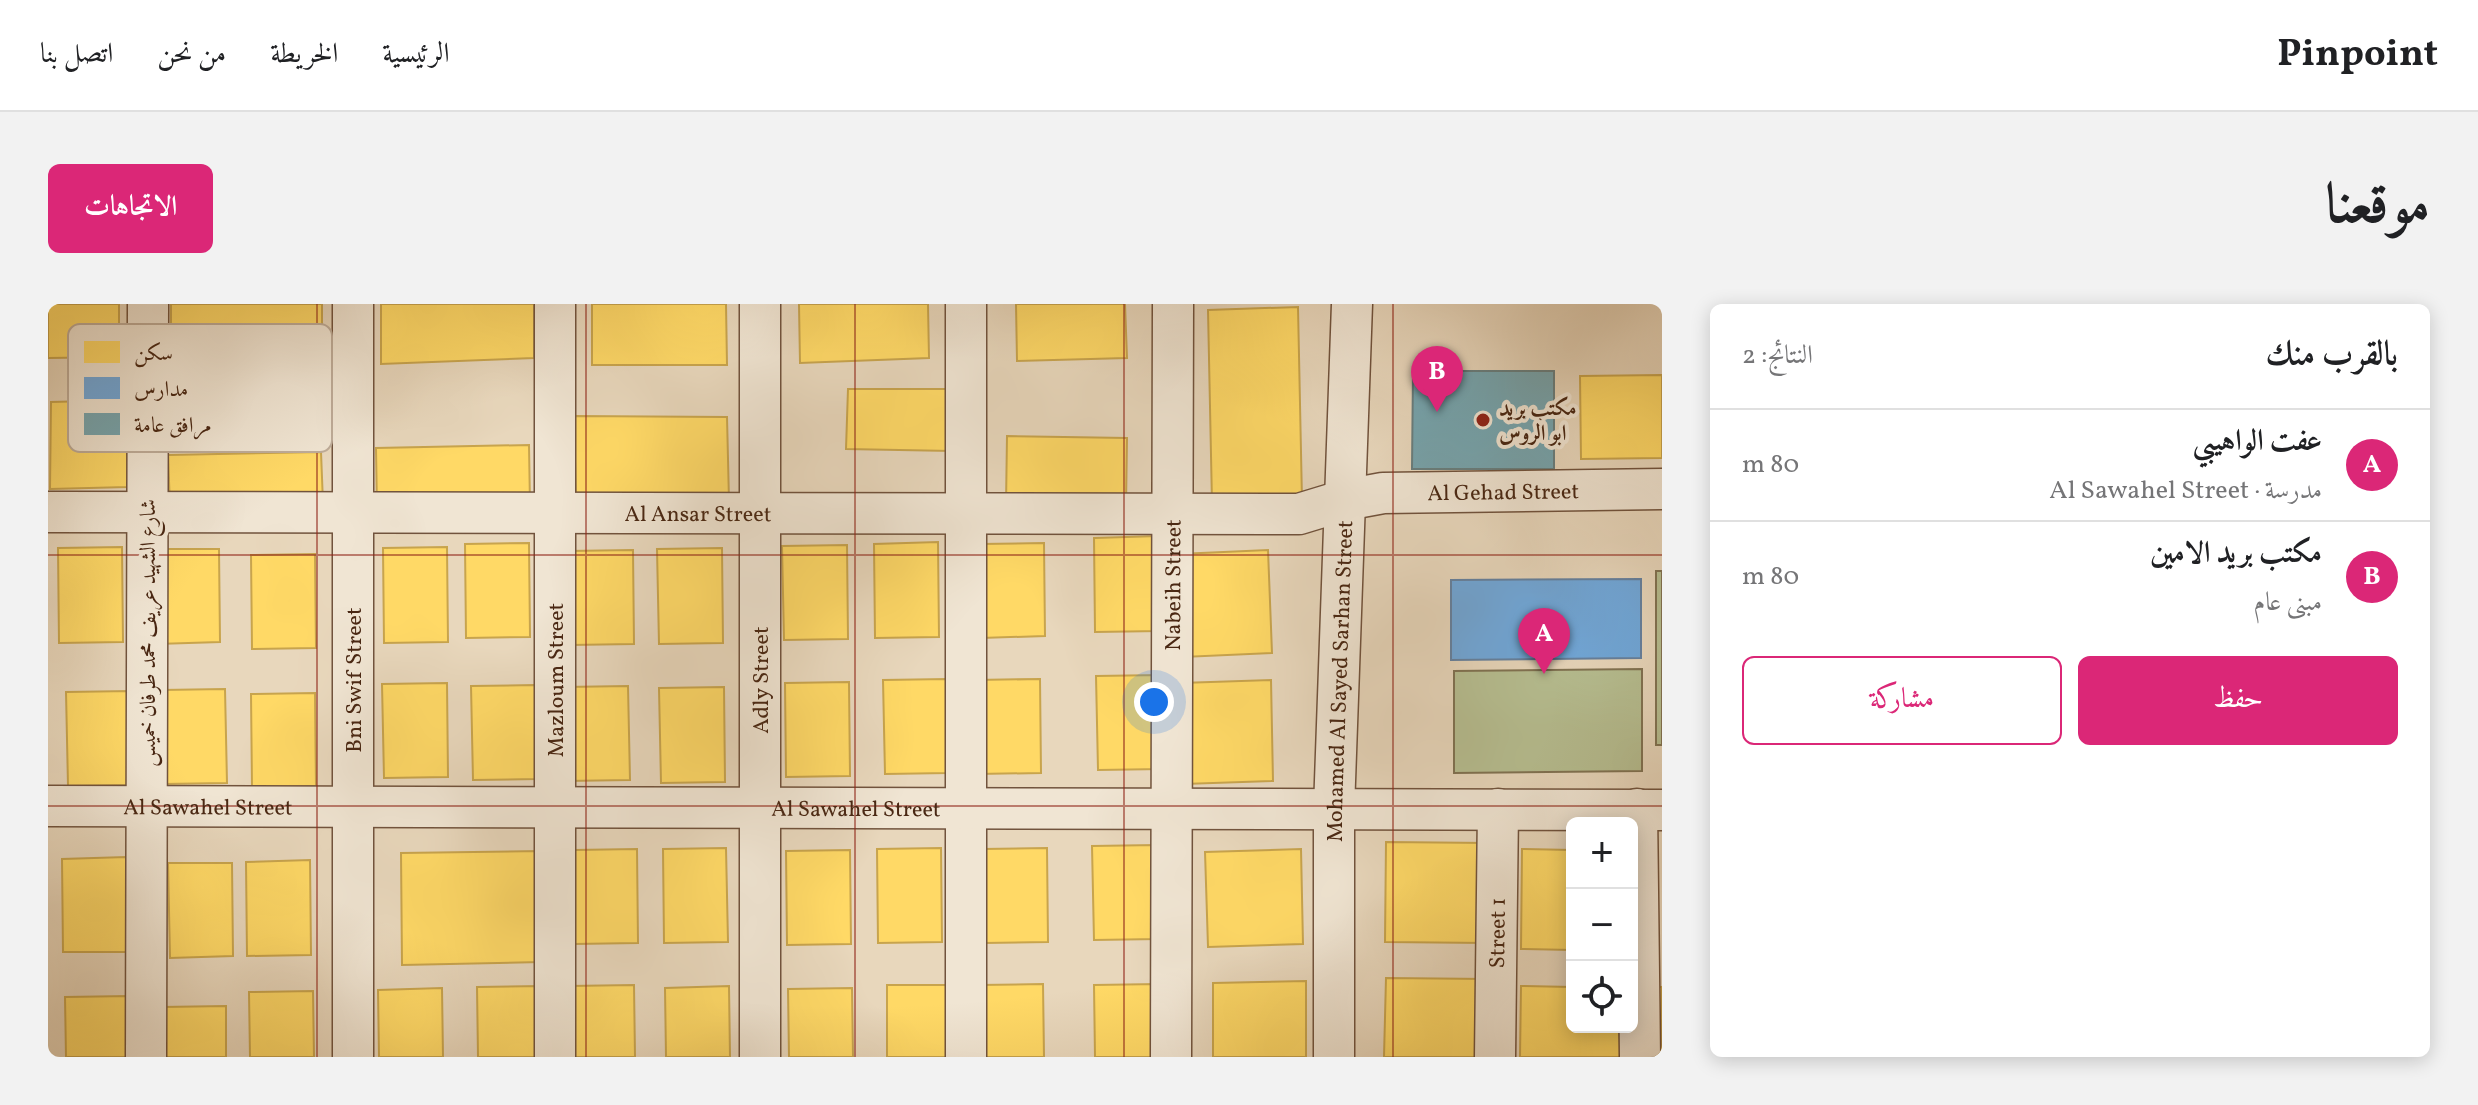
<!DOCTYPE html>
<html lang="ar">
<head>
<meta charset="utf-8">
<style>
	body { margin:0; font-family:Vollkorn,Amiri,serif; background:#f2f2f2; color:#202124; direction:rtl }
	.controls { position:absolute; right:24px; bottom:24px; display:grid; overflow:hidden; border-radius:12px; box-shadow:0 4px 20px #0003 }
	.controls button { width:72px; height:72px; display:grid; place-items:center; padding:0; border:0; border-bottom:2px solid #e0e0e0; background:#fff; color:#202124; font:40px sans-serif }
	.you { position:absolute; left:1106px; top:398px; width:28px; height:28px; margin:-20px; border:6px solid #fff; border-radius:50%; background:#1a73e8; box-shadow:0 0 0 12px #1a73e833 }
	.badge { display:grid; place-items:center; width:52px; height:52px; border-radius:50%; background:#db2777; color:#fff; font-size:26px; font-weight:700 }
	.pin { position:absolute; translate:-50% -66px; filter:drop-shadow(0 2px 4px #0008) }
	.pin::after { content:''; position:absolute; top:42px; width:28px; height:24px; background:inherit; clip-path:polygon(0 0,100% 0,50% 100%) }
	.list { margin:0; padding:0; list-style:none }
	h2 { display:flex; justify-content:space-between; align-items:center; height:104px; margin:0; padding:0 32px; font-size:34px }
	h2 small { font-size:26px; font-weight:400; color:#757577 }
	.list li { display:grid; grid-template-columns:52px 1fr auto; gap:24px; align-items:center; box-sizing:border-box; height:112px; padding:0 32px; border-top:2px solid #e0e0e0 }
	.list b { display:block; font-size:30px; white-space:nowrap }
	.list p { margin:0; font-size:26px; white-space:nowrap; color:#757577 }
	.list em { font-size:26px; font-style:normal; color:#757577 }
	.actions { display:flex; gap:16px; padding:24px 32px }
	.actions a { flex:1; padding:18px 0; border:2px solid #db2777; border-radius:12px; text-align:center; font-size:28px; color:#db2777 }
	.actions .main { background:#db2777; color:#fff }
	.icon { flex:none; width:44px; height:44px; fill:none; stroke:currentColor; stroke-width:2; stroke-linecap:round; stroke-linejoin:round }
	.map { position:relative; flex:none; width:1614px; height:753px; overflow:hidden; direction:ltr; border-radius:12px }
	header { display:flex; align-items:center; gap:48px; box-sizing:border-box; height:112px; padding:0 40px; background:#fff; border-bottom:2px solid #e0e0e0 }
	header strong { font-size:38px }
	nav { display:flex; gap:44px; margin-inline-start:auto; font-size:28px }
	.intro { display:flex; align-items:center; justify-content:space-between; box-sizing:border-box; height:192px; padding:0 48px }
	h1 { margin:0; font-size:56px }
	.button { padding:20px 36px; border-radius:12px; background:#db2777; color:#fff; font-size:28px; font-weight:700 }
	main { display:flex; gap:48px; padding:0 48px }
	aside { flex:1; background:#fff; border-radius:12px; box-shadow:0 4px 20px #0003 }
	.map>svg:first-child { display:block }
</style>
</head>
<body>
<header>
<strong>Pinpoint</strong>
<nav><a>الرئيسية</a><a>الخريطة</a><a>من نحن</a><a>اتصل بنا</a></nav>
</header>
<div class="intro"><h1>موقعنا</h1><a class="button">الاتجاهات</a></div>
<main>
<aside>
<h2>بالقرب منك<small>النتائج: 2</small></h2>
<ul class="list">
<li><span class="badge">A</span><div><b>عفت الواهيبي</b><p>مدرسة · Al Sawahel Street</p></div><em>80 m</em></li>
<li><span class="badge">B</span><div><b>مكتب بريد الامين</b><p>مبنى عام</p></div><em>80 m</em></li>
</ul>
<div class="actions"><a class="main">حفظ</a><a>مشاركة</a></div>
</aside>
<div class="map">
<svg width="1614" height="753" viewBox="0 0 1614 753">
	<rect width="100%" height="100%" fill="#e8d7bc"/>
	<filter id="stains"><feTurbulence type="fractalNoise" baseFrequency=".0025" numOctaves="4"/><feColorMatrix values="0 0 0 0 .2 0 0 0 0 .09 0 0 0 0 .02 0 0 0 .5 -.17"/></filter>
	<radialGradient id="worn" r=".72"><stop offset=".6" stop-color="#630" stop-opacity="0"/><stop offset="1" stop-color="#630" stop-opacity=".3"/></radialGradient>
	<!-- green -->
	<g fill="#b6be91" stroke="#807252" stroke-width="2">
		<rect x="1608" y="267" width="6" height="174"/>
		<path d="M1594,365v102l-188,2v-102z"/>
	</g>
	<!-- homes -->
	<g fill="#ffd966" stroke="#c8a44d" stroke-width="2">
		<path d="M0,0h71v53l-71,1z"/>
		<path d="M123,0h151v53l-151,2z"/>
		<path d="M333,0h153v54l-153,6z"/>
		<path d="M544,0h134l1,61h-135z"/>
		<path d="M751,0h129l1,54 -129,5z"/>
		<path d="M968,0h109l2,54 -110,3z"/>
		<path d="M1250,3l4,193 -90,3 -4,-193z"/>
		<path d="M1614,71v83l-81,1 -1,-83z"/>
		<path d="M800,85h107l-3,62 -106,-2z"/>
		<path d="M78,96l2,87 -78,2 1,-87z"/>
		<path d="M526,112l153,1 2,84 -153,3z"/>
		<path d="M959,132l120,2 -1,68 -120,-2z"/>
		<path d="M481,141l1,61 -153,4 -1,-62z"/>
		<path d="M273,148l2,51 -153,4 -2,-52z"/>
		<path d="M1110,232l2,95 -65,1 -1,-94z"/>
		<path d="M890,238l1,95 -64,1 -1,-94z"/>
		<path d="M481,239l1,94 -64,1 -1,-94z"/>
		<path d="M996,239l1,93 -64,2 -1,-94z"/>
		<path d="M799,241l1,94 -64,1 -2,-94z"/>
		<path d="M74,243l1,95 -64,1 -1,-95z"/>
		<path d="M399,243l1,95 -64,1 -1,-95z"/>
		<path d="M674,244l1,95 -64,1 -2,-95z"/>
		<path d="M108,245h63l1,93 -63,2z"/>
		<path d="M585,246l1,94 -64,1 -2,-94z"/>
		<path d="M1220,246l4,103 -89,4 -4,-103z"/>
		<path d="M267,250l1,94 -64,1 -1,-94z"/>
		<path d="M1112,371l2,94 -64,1 -2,-94z"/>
		<path d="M899,375l1,94 -63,1 -2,-94z"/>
		<path d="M992,375l1,94 -64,1 -1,-94z"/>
		<path d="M1223,376l2,101 -89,3 -3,-101z"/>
		<path d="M801,378l1,94 -64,1 -1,-94z"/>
		<path d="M399,379l1,94 -64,1 -2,-94z"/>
		<path d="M487,381l2,94 -64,1 -2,-94z"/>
		<path d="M580,382l2,94 -65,1 -1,-94z"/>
		<path d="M676,383l1,95 -64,1 -2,-95z"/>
		<path d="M177,385l2,94 -64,1 -1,-94z"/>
		<path d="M82,387l2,94 -64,1 -2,-94z"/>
		<path d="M267,389l1,93 -64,2 -1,-94z"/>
		<path d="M1338,538l102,1 -1,100 -102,-1z"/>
		<path d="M1108,541l2,94 -64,1 -2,-94z"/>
		<path d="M678,544l2,94 -64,1 -1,-94z"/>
		<path d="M893,544l1,94 -64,1 -1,-94z"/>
		<path d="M999,544l1,94 -64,1 -1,-94z"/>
		<path d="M589,545l1,94 -64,1v-94z"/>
		<path d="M1253,545l2,95 -95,3 -3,-95z"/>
		<path d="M1474,545l50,1v100l-51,-1z"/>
		<path d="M802,546l1,94 -64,1 -1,-94z"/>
		<path d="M492,547l1,111 -139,3 -1,-112z"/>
		<path d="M78,553l1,95h-64l-1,-93z"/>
		<path d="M262,556l1,95 -64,1 -1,-94z"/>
		<path d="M120,559h64l1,93 -63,2z"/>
		<path d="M1338,674l102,1 -2,78h-102z"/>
		<path d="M1258,677v76h-93v-74z"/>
		<path d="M995,680l1,73h-64l-1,-72z"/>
		<path d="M1111,680l1,73h-65l-1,-72z"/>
		<path d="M586,681l1,72h-65l-1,-71z"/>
		<path d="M839,681h63l1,72h-64z"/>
		<path d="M493,682l1,71h-64l-1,-70z"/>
		<path d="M681,682l1,71h-64l-1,-69z"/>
		<path d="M1473,682l51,1v40h51l-1,30h-102z"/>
		<path d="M1608,683h6v70h-7z"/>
		<path d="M394,684l1,69h-64l-1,-67z"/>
		<path d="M804,684l1,69h-64l-1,-68z"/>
		<path d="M265,687l1,66h-64l-1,-65z"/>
		<path d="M81,692l1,61h-64l-1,-60z"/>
		<path d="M178,702v51h-63l-1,-50z"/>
	</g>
	<!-- schools -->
	<path fill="#6fa8dc" stroke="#6481a0" stroke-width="2" d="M1593,275v79l-190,2v-80z"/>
	<!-- public -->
	<path fill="#76a5af" stroke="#687f80" stroke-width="2" d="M1365,67h141v98h-142z"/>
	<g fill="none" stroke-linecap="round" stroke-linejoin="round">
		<defs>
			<g id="minor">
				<path d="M918,0v753"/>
				<path id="s1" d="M0,208l1251,2 46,-14 38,-7 279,-4"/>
				<path id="s2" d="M0,502l1614,4"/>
				<path d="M1589,505l3,248"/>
				<path d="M98,753l2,-753"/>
				<path d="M305,753v-753"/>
				<path d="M507,753v-753"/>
				<path d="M712,753v-753"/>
				<path id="s3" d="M1123,753l2,-753"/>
				<path id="s4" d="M1286,753v-248l18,-505"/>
				<path id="s5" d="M1447,753l3,-248"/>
			</g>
		</defs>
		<!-- minor casing -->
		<use href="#minor" stroke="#71533d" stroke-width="43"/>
		<!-- minor -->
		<use href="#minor" stroke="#f0e5d3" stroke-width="40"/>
	</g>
	<!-- grid -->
	<path fill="none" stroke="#8f2418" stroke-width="2" stroke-opacity="0.55" d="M269,0v753M538,0v753M807,0v753M1076,0v753M1345,0v753M0,251h1614M0,502h1614"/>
	<!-- markers -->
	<circle fill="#8f2418" stroke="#f0e5d3" stroke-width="3" cx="1435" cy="116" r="8"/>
	<g text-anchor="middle" stroke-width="8" stroke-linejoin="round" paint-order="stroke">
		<!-- poi labels -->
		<g font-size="22" font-weight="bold" fill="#492713" stroke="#f0e5d3" text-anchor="start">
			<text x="1451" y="111">مكتب بريد<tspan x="1451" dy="25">ابو الروس</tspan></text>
		</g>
		<!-- street labels -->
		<g font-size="22" fill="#492713" stroke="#f0e5d3">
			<text dy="8" stroke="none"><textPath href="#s1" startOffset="1458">Al Gehad Street</textPath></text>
			<text dy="8" stroke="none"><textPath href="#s1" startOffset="650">Al Ansar Street</textPath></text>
			<text dy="8" stroke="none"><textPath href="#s3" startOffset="472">Nabeih Street</textPath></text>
			<text transform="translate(99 329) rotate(-90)" y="8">شارع الشهيد عريف محمد طرفان خميس</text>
			<text transform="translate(305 376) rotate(-90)" y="8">Bni Swif Street</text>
			<text transform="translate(507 376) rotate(-90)" y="8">Mazloum Street</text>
			<text transform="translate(712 376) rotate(-90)" y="8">Adly Street</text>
			<text dy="8" stroke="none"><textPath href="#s4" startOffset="376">Mohamed Al Sayed Sarhan Street</textPath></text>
			<text dy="8" stroke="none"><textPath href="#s2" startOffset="160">Al Sawahel Street</textPath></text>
			<text dy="8" stroke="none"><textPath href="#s2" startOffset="808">Al Sawahel Street</textPath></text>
			<text dy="8" stroke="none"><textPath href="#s5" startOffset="124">Street 1</textPath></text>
		</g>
	</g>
	<!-- legend -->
	<rect x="20" y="20" width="264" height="128" rx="12" fill="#f0e5d3" stroke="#beac99" stroke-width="2"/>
	<rect x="36" y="37" width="36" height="22" fill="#ffd966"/>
	<rect x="36" y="73" width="36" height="22" fill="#6fa8dc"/>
	<rect x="36" y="109" width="36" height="22" fill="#76a5af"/>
	<g font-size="22" fill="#492713">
		<text x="86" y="56">سكن</text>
		<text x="86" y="92">مدارس</text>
		<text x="86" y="128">مرافق عامة</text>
	</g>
	<rect width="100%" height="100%" filter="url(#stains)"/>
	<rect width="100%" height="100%" fill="url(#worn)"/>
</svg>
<div class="controls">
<button>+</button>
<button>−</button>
<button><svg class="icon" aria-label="locate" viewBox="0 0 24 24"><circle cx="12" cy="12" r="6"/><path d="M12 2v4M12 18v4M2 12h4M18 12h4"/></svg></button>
</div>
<div class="you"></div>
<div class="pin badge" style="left:1496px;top:370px">A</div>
<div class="pin badge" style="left:1389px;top:108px">B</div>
</div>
</main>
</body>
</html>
